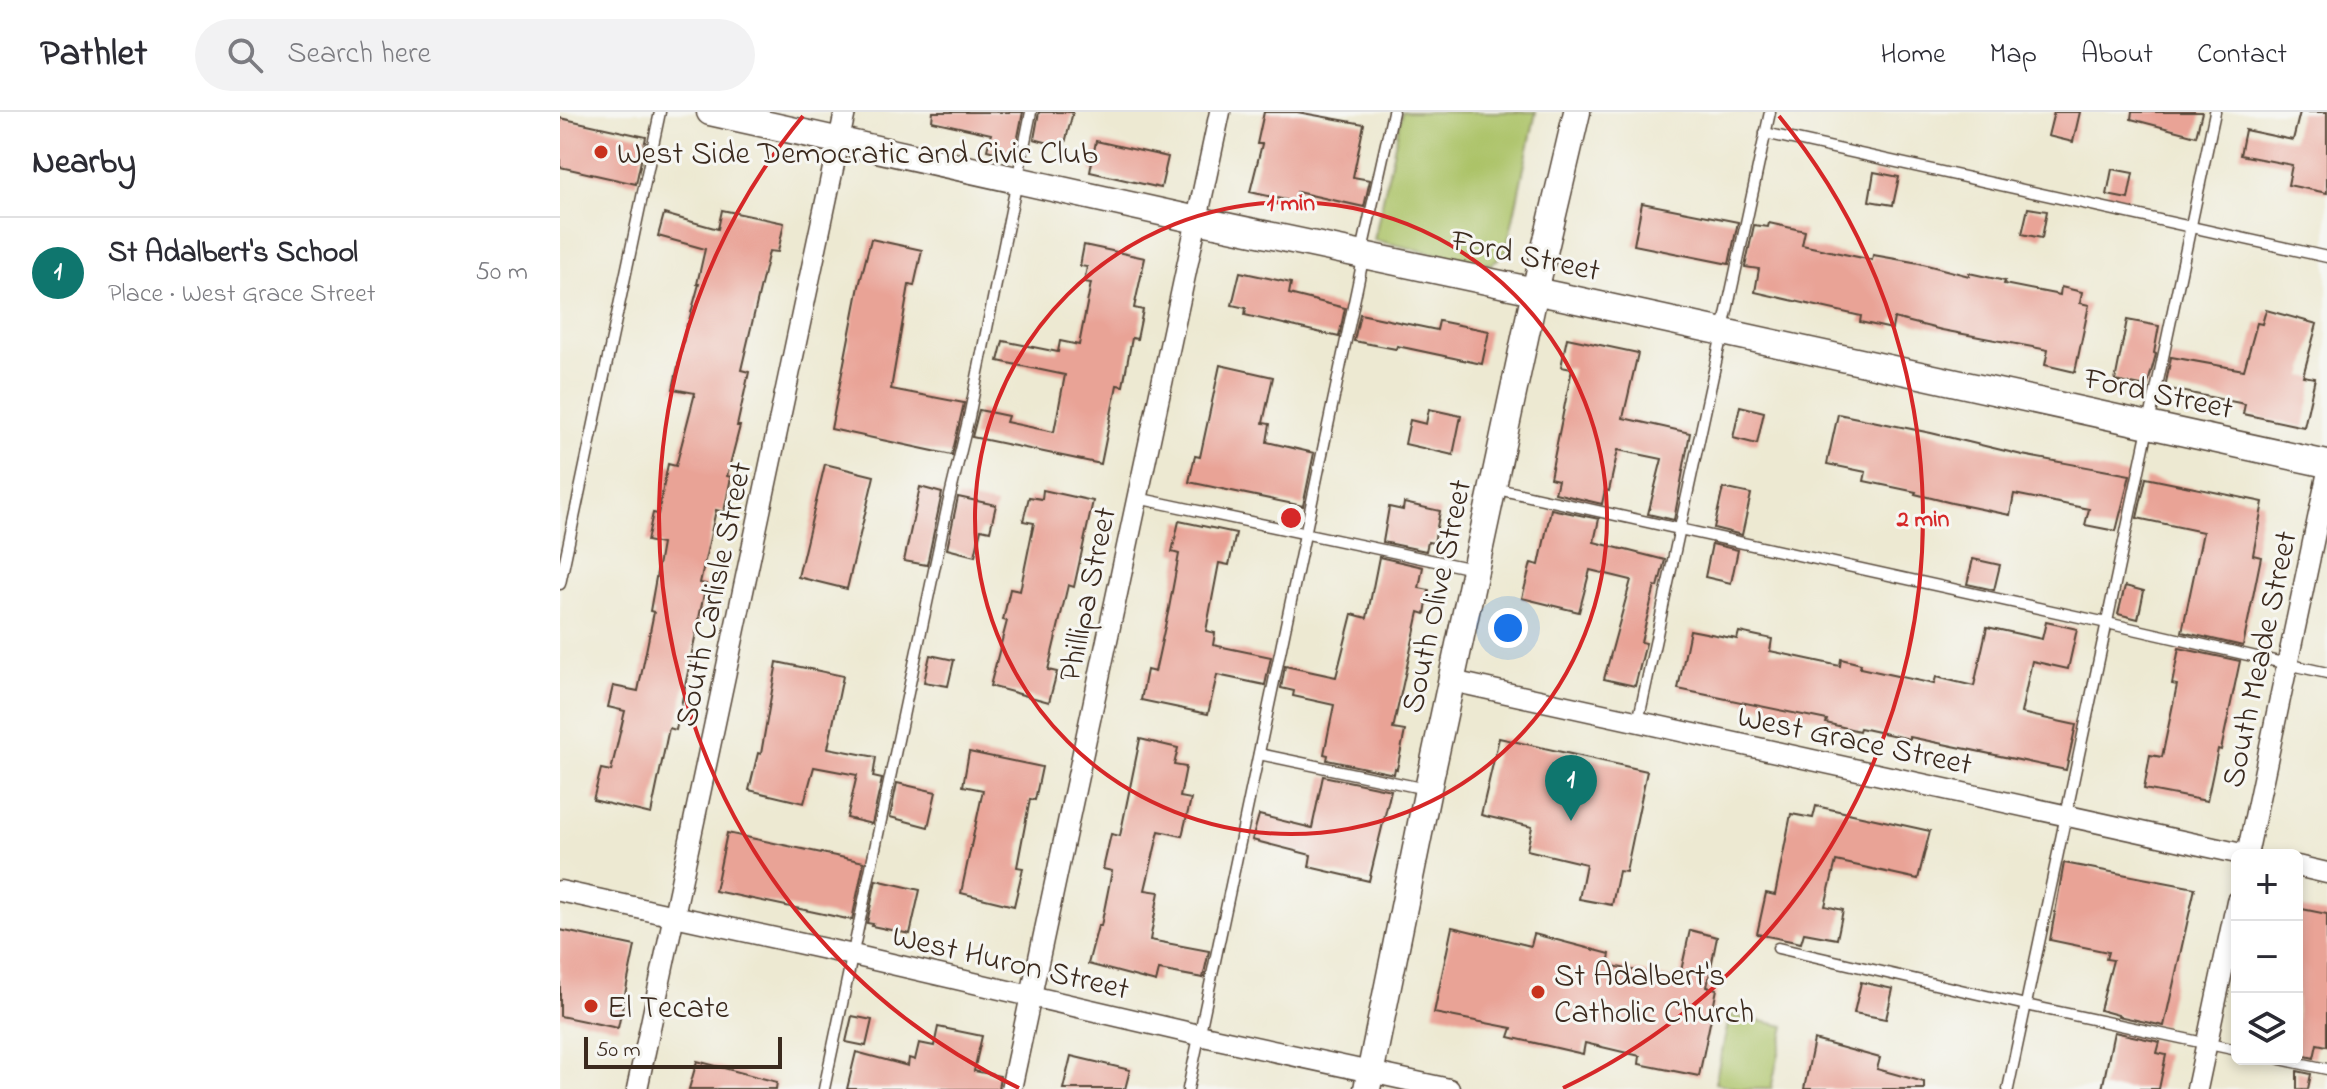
<!DOCTYPE html>
<html lang="en">
<head>
<meta charset="utf-8">
<style>
	body { margin:0; font-family:"Indie Flower",sans-serif; background:#f2f2f3; color:#2b2b33 }
	.controls { position:absolute; right:24px; bottom:24px; display:grid; overflow:hidden; border-radius:12px; box-shadow:0 4px 12px #0003 }
	.controls button { width:72px; height:72px; display:grid; place-items:center; padding:0; border:0; border-bottom:2px solid #e1e1e2; background:#fff; color:#2b2b33; font:40px sans-serif }
	.scale { position:absolute; left:24px; bottom:20px; width:198px; box-sizing:border-box; padding-left:8px; border:4px solid #3b2a1e; border-top:0; font-size:22px; line-height:28px; white-space:nowrap; color:#3b2a1e; -webkit-text-stroke:6px #f6f6f2; paint-order:stroke }
	.you { position:absolute; left:948px; top:516px; width:28px; height:28px; margin:-20px; border:6px solid #fff; border-radius:50%; background:#1a73e8; box-shadow:0 0 0 12px #1a73e833 }
	.badge { display:grid; place-items:center; width:52px; height:52px; border-radius:50%; background:#0f766e; color:#fff; font-size:26px; font-weight:700 }
	.pin { position:absolute; translate:-50% -66px; filter:drop-shadow(0 2px 4px #0008) }
	.pin::after { content:''; position:absolute; top:42px; width:28px; height:24px; background:inherit; clip-path:polygon(0 0,100% 0,50% 100%) }
	.list { margin:0; padding:0; list-style:none }
	h2 { display:flex; justify-content:space-between; align-items:center; height:104px; margin:0; padding:0 32px; font-size:34px }
	h2 small { font-size:26px; font-weight:400; color:#7c7c81 }
	.list li { display:grid; grid-template-columns:52px 1fr auto; gap:24px; align-items:center; box-sizing:border-box; height:112px; padding:0 32px; border-top:2px solid #e1e1e2 }
	.list b { display:block; font-size:30px; white-space:nowrap }
	.list p { margin:0; font-size:26px; white-space:nowrap; color:#7c7c81 }
	.list em { font-size:26px; font-style:normal; color:#7c7c81 }
	.icon { flex:none; width:44px; height:44px; fill:none; stroke:currentColor; stroke-width:2; stroke-linecap:round; stroke-linejoin:round }
	.map { position:relative; flex:none; width:1767px; height:977px; overflow:hidden }
	header { display:flex; align-items:center; gap:48px; box-sizing:border-box; height:112px; padding:0 40px; background:#fff; border-bottom:2px solid #e1e1e2 }
	header strong { font-size:38px }
	nav { display:flex; gap:44px; margin-inline-start:auto; font-size:28px }
	.search { width:560px; height:72px; background:#f2f2f3; display:flex; align-items:center; gap:20px; box-sizing:border-box; padding:0 28px; border-radius:44px; color:#7c7c81; font-size:30px }
	main { display:flex }
	aside { flex:1; background:#fff }
	.map>svg:first-child { display:block }
</style>
</head>
<body>
<header>
<strong>Pathlet</strong>
<div class="search"><svg class="icon" aria-label="search" viewBox="0 0 24 24"><circle cx="10" cy="10" r="6"/><path d="M15 15l6 6"/></svg>Search here</div>
<nav><a>Home</a><a>Map</a><a>About</a><a>Contact</a></nav>
</header>
<main>
<aside>
<h2>Nearby<small></small></h2>
<ul class="list">
<li><span class="badge">1</span><div><b>St Adalbert's School</b><p>Place · West Grace Street</p></div><em>50 m</em></li>
</ul>
</aside>
<div class="map">
<svg width="1767" height="977" viewBox="0 0 1767 977">
	<rect width="100%" height="100%" fill="#f6f6f2"/>
	<filter id="ink" filterUnits="userSpaceOnUse"><feTurbulence type="fractalNoise" baseFrequency=".0125" numOctaves="2"/><feDisplacementMap in="SourceGraphic" scale="16" xChannelSelector="R" yChannelSelector="G"/><feConvolveMatrix kernelMatrix="1 2 1 2 8 2 1 2 1" color-interpolation-filters="sRGB"/></filter>
	<filter id="wash" filterUnits="userSpaceOnUse"><feTurbulence type="fractalNoise" baseFrequency=".006" numOctaves="4" result="noise"/><feDisplacementMap in="SourceGraphic" scale="32" xChannelSelector="R" yChannelSelector="G"/><feGaussianBlur stdDeviation="1.8" result="paint"/><feColorMatrix in="noise" values="0 0 0 0 0 0 0 0 0 0 0 0 0 0 0 0 0 1.4 0 .05"/><feComposite in="paint" operator="in"/></filter>
	<g filter="url(#wash)">
		<rect width="100%" height="100%" fill="#ede9d2"/>
		<!-- green -->
		<g fill="#acc367" stroke="#747642" stroke-width="2">
			<path d="M842,0h134l-30,140 -14,12 -15,-1 -103,-23z"/>
			<path d="M1170,903l55,11 -14,63h-30l-26,-6z"/>
		</g>
		<g id="blocks">
			<!-- building -->
			<g fill="#e9a396">
				<path d="M373,0h90l-9,45 -27,-7 4,-16 -59,-13z"/>
				<path d="M479,0h34l-9,35 -30,-8z"/>
				<path d="M704,0h33l67,12 -11,53 17,3 -6,27 -67,-15 -2,10 -45,-10 12,-48h-5z"/>
				<path d="M1494,0h26l-7,30 -25,-6z"/>
				<path d="M1572,0h70l-6,24 -65,-17z"/>
				<path d="M1740,0h27v81l-39,-8 4,-20 -52,-10 5,-25 48,10z"/>
				<path d="M0,6l86,19 -10,47 -76,-17z"/>
				<path d="M536,29l72,16 -7,31 -71,-16z"/>
				<path d="M1552,57l21,4 -5,26 -21,-4z"/>
				<path d="M1314,60l25,5 -6,28 -24,-4z"/>
				<path d="M1082,91l96,19 -9,42 -95,-19z"/>
				<path d="M1468,96l19,3 -5,27 -20,-4z"/>
				<path d="M162,98l62,13 -6,29 -9,-1 -28,119 8,2 -12,54h3l-13,50 4,1 -7,35 -8,-2 -16,73 6,1 -24,117 -6,29 -7,-2 -18,86 -58,-14 8,-31 10,2 14,-60 -17,-4 5,-21 25,5 16,-79 -4,-1 12,-67 -15,-3 6,-28 5,1 10,-50 8,2 19,-73 -22,-4 14,-65h1l11,-40h-2l8,-35 -47,-13 6,-22 54,15z"/>
				<path d="M1209,111l36,8 -3,14 70,15 1,-5 46,8 50,13v-3l36,8 -1,3 56,11 1,-8 21,5 -2,11 9,2 -14,67 -30,-7 3,-15 -106,-20 -48,-12 -2,11 -32,-7 1,-6 -106,-24 4,-23 -14,-2 9,-42 14,2z"/>
				<path d="M311,127l51,11 -8,36 -5,-1 -18,104 73,14 -12,52 -121,-26 28,-143z"/>
				<path d="M524,133l61,13 -11,50 9,2 -6,29 -5,-1 -9,48 -6,-1 -16,79 -129,-27 7,-27 29,6 -2,6 48,10 11,-57 -67,-14 5,-20 55,11 2,-11 19,4 12,-62 -7,-1 3,-15 -7,-1z"/>
				<path d="M680,160l51,11 -2,11 56,14 -6,29 -94,-22 1,-7 -14,-3z"/>
				<path d="M1706,198l51,14 -14,52 12,2 -11,49 -61,-13 2,-10 -80,-16 6,-31 73,13 13,-47 5,1z"/>
				<path d="M800,202l77,16 2,-9 50,10 -7,33 -85,-18 -1,3 -42,-8z"/>
				<path d="M1567,208l32,6 -5,27 2,1 -9,33 -32,-6z"/>
				<path d="M1007,226l71,15 -15,65 67,15 -16,87 -26,-6 14,-55 -44,-9 -9,41 -4,-1 -3,14 -47,-11 3,-13 -8,-2 22,-109 -11,-2z"/>
				<path d="M660,253l53,12 -10,46 7,1 -3,18 47,11 -11,53 -114,-24 6,-26 5,1z"/>
				<path d="M1180,294l24,6 -7,32 -24,-6z"/>
				<path d="M869,297l32,7 -8,39 -48,-11 5,-24 16,4z"/>
				<path d="M1278,302l93,19 91,22 108,20 -14,56 -31,-6 4,-16 -75,-15 -4,21 -58,-12 -37,-9 1,-2 -52,-11 2,-9 -39,-8z"/>
				<path d="M265,352l49,12 -27,113 -49,-12z"/>
				<path d="M1586,366l117,24 -10,53 8,2 -18,89 -61,-14 21,-100 -66,-14z"/>
				<path d="M360,375l22,6 -15,72 -23,-4z"/>
				<path d="M1163,376l28,6 -9,41 -28,-7z"/>
				<path d="M483,378l50,11 -19,86 -6,-2 -20,85 9,2 -8,30 -59,-16 17,-65 -4,-1 7,-31 10,2 14,-68 -11,-2 6,-24 13,2z"/>
				<path d="M398,385l38,8 -6,26 -9,-2 -6,27 -28,-7z"/>
				<path d="M844,391l36,8 -6,32 -6,-1 -2,9 -43,-9 6,-35 14,3z"/>
				<path d="M991,397l48,10 -5,23 71,18 -7,27 -3,-1 -14,56 5,1 -11,43 -31,-7 27,-99 -41,-10 -11,42 -57,-14 9,-35 8,2z"/>
				<path d="M619,409l57,12 -7,32 -10,-2 -13,68 9,2 -2,12 58,12 -6,28 -48,-10 -9,39 -67,-14 6,-30 8,2 14,-64 10,-54 -7,-2z"/>
				<path d="M1152,432l26,6 -7,33 -26,-6z"/>
				<path d="M819,445l44,10 -4,21 10,2 -4,24 -6,-2 -26,117 12,2 -8,38 -2,-1 -1,6 -67,-14 1,-5 -4,-1 10,-49 -41,-9 1,-5 -13,-3 4,-22 51,11 16,-63 15,4z"/>
				<path d="M1413,447l27,6 -6,25 -27,-6z"/>
				<path d="M1565,474l19,5 -6,28 -20,-5z"/>
				<path d="M1486,510l31,7 -9,40 -36,-8 -11,52 55,12 -10,45 -156,-33v2l-50,-11 -1,3 -33,-8 1,-3 -149,-31 12,-59 47,9 2,-7 33,7 -2,12 70,15 1,-7 20,5 -1,4 74,16 2,-7 38,9 13,-59 55,12z"/>
				<path d="M1619,536l61,13 -19,89 -3,-1 -11,52 -63,-12 6,-34 12,2 15,-72 -5,-1z"/>
				<path d="M370,543l24,5 -6,26 -24,-4z"/>
				<path d="M217,550l66,14 -15,72 48,9 -3,20 9,2 -10,45 -25,-6 10,-43 -43,-8 -10,36 -55,-13 9,-37 3,1z"/>
				<path d="M939,626l148,33 -21,101 -7,-1 -7,34 -33,-6 7,-35 -59,-14 5,-23 -51,-12z"/>
				<path d="M580,627l38,9 -4,17 12,2 -6,30 11,2 -9,37 -23,-5 -14,59 14,2 -9,48 59,11 -6,27 -44,-8 -3,12 -68,-18 10,-38h3l11,-55 -9,-2 8,-35 9,2z"/>
				<path d="M409,640l73,15 -7,33 -5,-1 -13,68 6,1 -9,38 -53,-13 22,-103 -20,-4z"/>
				<path d="M763,664l68,14 -22,91 -60,-14 2,-12 -59,-15 7,-25 53,13z"/>
				<path d="M337,671l39,9 -8,35 -38,-10z"/>
				<path d="M1256,694l114,25 -12,48 -82,-18 -11,45 18,4 -6,29 -33,-6 -3,10 -44,-9 9,-41 9,2 16,-81 22,4z"/>
				<path d="M167,721l137,29 -12,58 -137,-29z"/>
				<path d="M1504,751l131,25 -31,138 -46,-10v-1l-18,-5 13,-50 -7,-1 2,-7 -58,-12z"/>
				<path d="M316,768l44,10 -10,44 -38,-8 1,-2 -6,-1z"/>
				<path d="M1737,796l30,6v132l-10,-2 -3,14 -17,-4z"/>
				<path d="M892,815l79,19 3,-12 76,20 -2,11 71,15 11,-50 27,7 -10,50 10,2 -18,87 -60,-12 1,-8 -55,-13 -2,11 -74,-17 3,-9 -78,-15z"/>
				<path d="M0,818l75,16 -17,82 -58,-12z"/>
				<path d="M1301,870l32,7 -7,30 -32,-6z"/>
				<path d="M292,904l20,4 -6,26 -20,-4z"/>
				<path d="M378,915l44,9 -8,35 26,5 -2,13h-151l9,-37 52,14 1,-8 6,2 4,-17 15,3z"/>
				<path d="M1554,920l46,10 -3,11 9,2 -7,34h-57z"/>
				<path d="M1254,928l66,18 -3,11 47,13v7h-120z"/>
				<path d="M511,944l59,14 -5,19h-62z"/>
				<path d="M137,949l80,21 -1,7h-87z"/>
				<path d="M1737,959l14,3 -3,15h-11z"/>
			</g>
		</g>
	</g>
	<g filter="url(#ink)">
		<use href="#blocks" fill-opacity="0" stroke="#564739" stroke-width="2"/>
		<g fill="none" stroke-linecap="round" stroke-linejoin="round">
			<defs>
				<g id="service">
					<path d="M1205,21l562,124"/>
					<path d="M933,376l614,135 220,50"/>
					<path d="M577,386l336,71"/>
					<path d="M0,472l100,-472"/>
					<path d="M1078,610l132,-610"/>
					<path d="M699,642l167,35"/>
					<path d="M1218,836l248,57 211,45"/>
					<path d="M1720,947l47,10"/>
					<path d="M264,977l124,-585 21,-87 62,-305"/>
					<path d="M628,977l173,-820 3,-27 29,-130"/>
					<path d="M1448,977l207,-977"/>
				</g>
				<g id="minor">
					<path d="M892,569l794,174"/>
					<path d="M1687,743l80,-379"/>
					<path d="M1737,754l30,7"/>
					<path d="M0,779l293,64 346,80 250,54"/>
					<path d="M77,977l208,-977"/>
					<path d="M451,977l209,-977"/>
					<path d="M1637,977l40,-188"/>
				</g>
				<g id="tertiary">
					<path d="M150,0l487,108 366,77 764,167"/>
					<path d="M807,977l61,-300 107,-498 42,-179"/>
				</g>
			</defs>
			<!-- service casing -->
			<use href="#service" stroke="#564739" stroke-width="13"/>
			<!-- minor casing -->
			<use href="#minor" stroke="#564739" stroke-width="23"/>
			<!-- tertiary casing -->
			<use href="#tertiary" stroke="#564739" stroke-width="29"/>
			<!-- service -->
			<use href="#service" stroke="#fff" stroke-width="10"/>
			<!-- minor -->
			<use href="#minor" stroke="#fff" stroke-width="20"/>
			<!-- tertiary -->
			<use href="#tertiary" stroke="#fff" stroke-width="26"/>
		</g>
	</g>
	<!-- distance rings -->
	<g fill="none" stroke="#d62828" stroke-width="4">
		<circle cx="731" cy="406" r="316"/>
		<path d="M459 976A632 632 0 0 1 243 4M1219 4A632 632 0 0 1 1003 976"/>
	</g>
	<!-- markers -->
	<g fill="#c8321e" stroke="#f6f6f2" stroke-width="3">
		<circle cx="41" cy="40" r="8"/>
		<circle cx="978" cy="880" r="8"/>
		<circle cx="31" cy="894" r="8"/>
	</g>
	<g text-anchor="middle" stroke-width="6" stroke-linejoin="round" paint-order="stroke">
		<!-- poi labels -->
		<g font-size="32" fill="#3b2a1e" stroke="#f6f6f2" text-anchor="start">
			<text x="57" y="51">West Side Democratic and Civic Club</text>
			<text x="994" y="873">St Adalbert's<tspan x="994" dy="37">Catholic Church</tspan></text>
			<text x="47" y="905">El Tecate</text>
		</g>
		<!-- street labels -->
		<g font-size="32" fill="#3b2a1e" stroke="#f6f6f2">
			<text transform="translate(966 142) rotate(12)" y="11">Ford Street</text>
			<text transform="translate(1599 280) rotate(12)" y="11">Ford Street</text>
			<text transform="translate(152 482) rotate(-78)" y="11">South Carlisle Street</text>
			<text transform="translate(526 482) rotate(-78)" y="11">Phillipa Street</text>
			<text transform="translate(875 484) rotate(-78)" y="11">South Olive Street</text>
			<text transform="translate(1698 547) rotate(-78)" y="11">South Meade Street</text>
			<text transform="translate(1295 627) rotate(12)" y="11">West Grace Street</text>
			<text transform="translate(451 849) rotate(13)" y="11">West Huron Street</text>
		</g>
	</g>
	<circle cx="731" cy="406" r="12" fill="#d62828" stroke="#f6f6f2" stroke-width="4"/>
	<g font-size="24" text-anchor="middle" font-weight="bold" fill="#d62828" stroke="#f6f6f2" stroke-width="6" stroke-linejoin="round" paint-order="stroke">
		<text x="731" y="98">1 min</text>
		<text x="1363" y="414">2 min</text>
	</g>
</svg>
<div class="controls">
<button>+</button>
<button>−</button>
<button><svg class="icon" aria-label="layers" viewBox="0 0 24 24"><path d="M12 4l9 5-9 5-9-5zM3 14l9 5 9-5"/></svg></button>
</div>
<div class="scale">50 m</div>
<div class="you"></div>
<div class="pin badge" style="left:1011px;top:709px">1</div>
</div>
</main>
</body>
</html>
